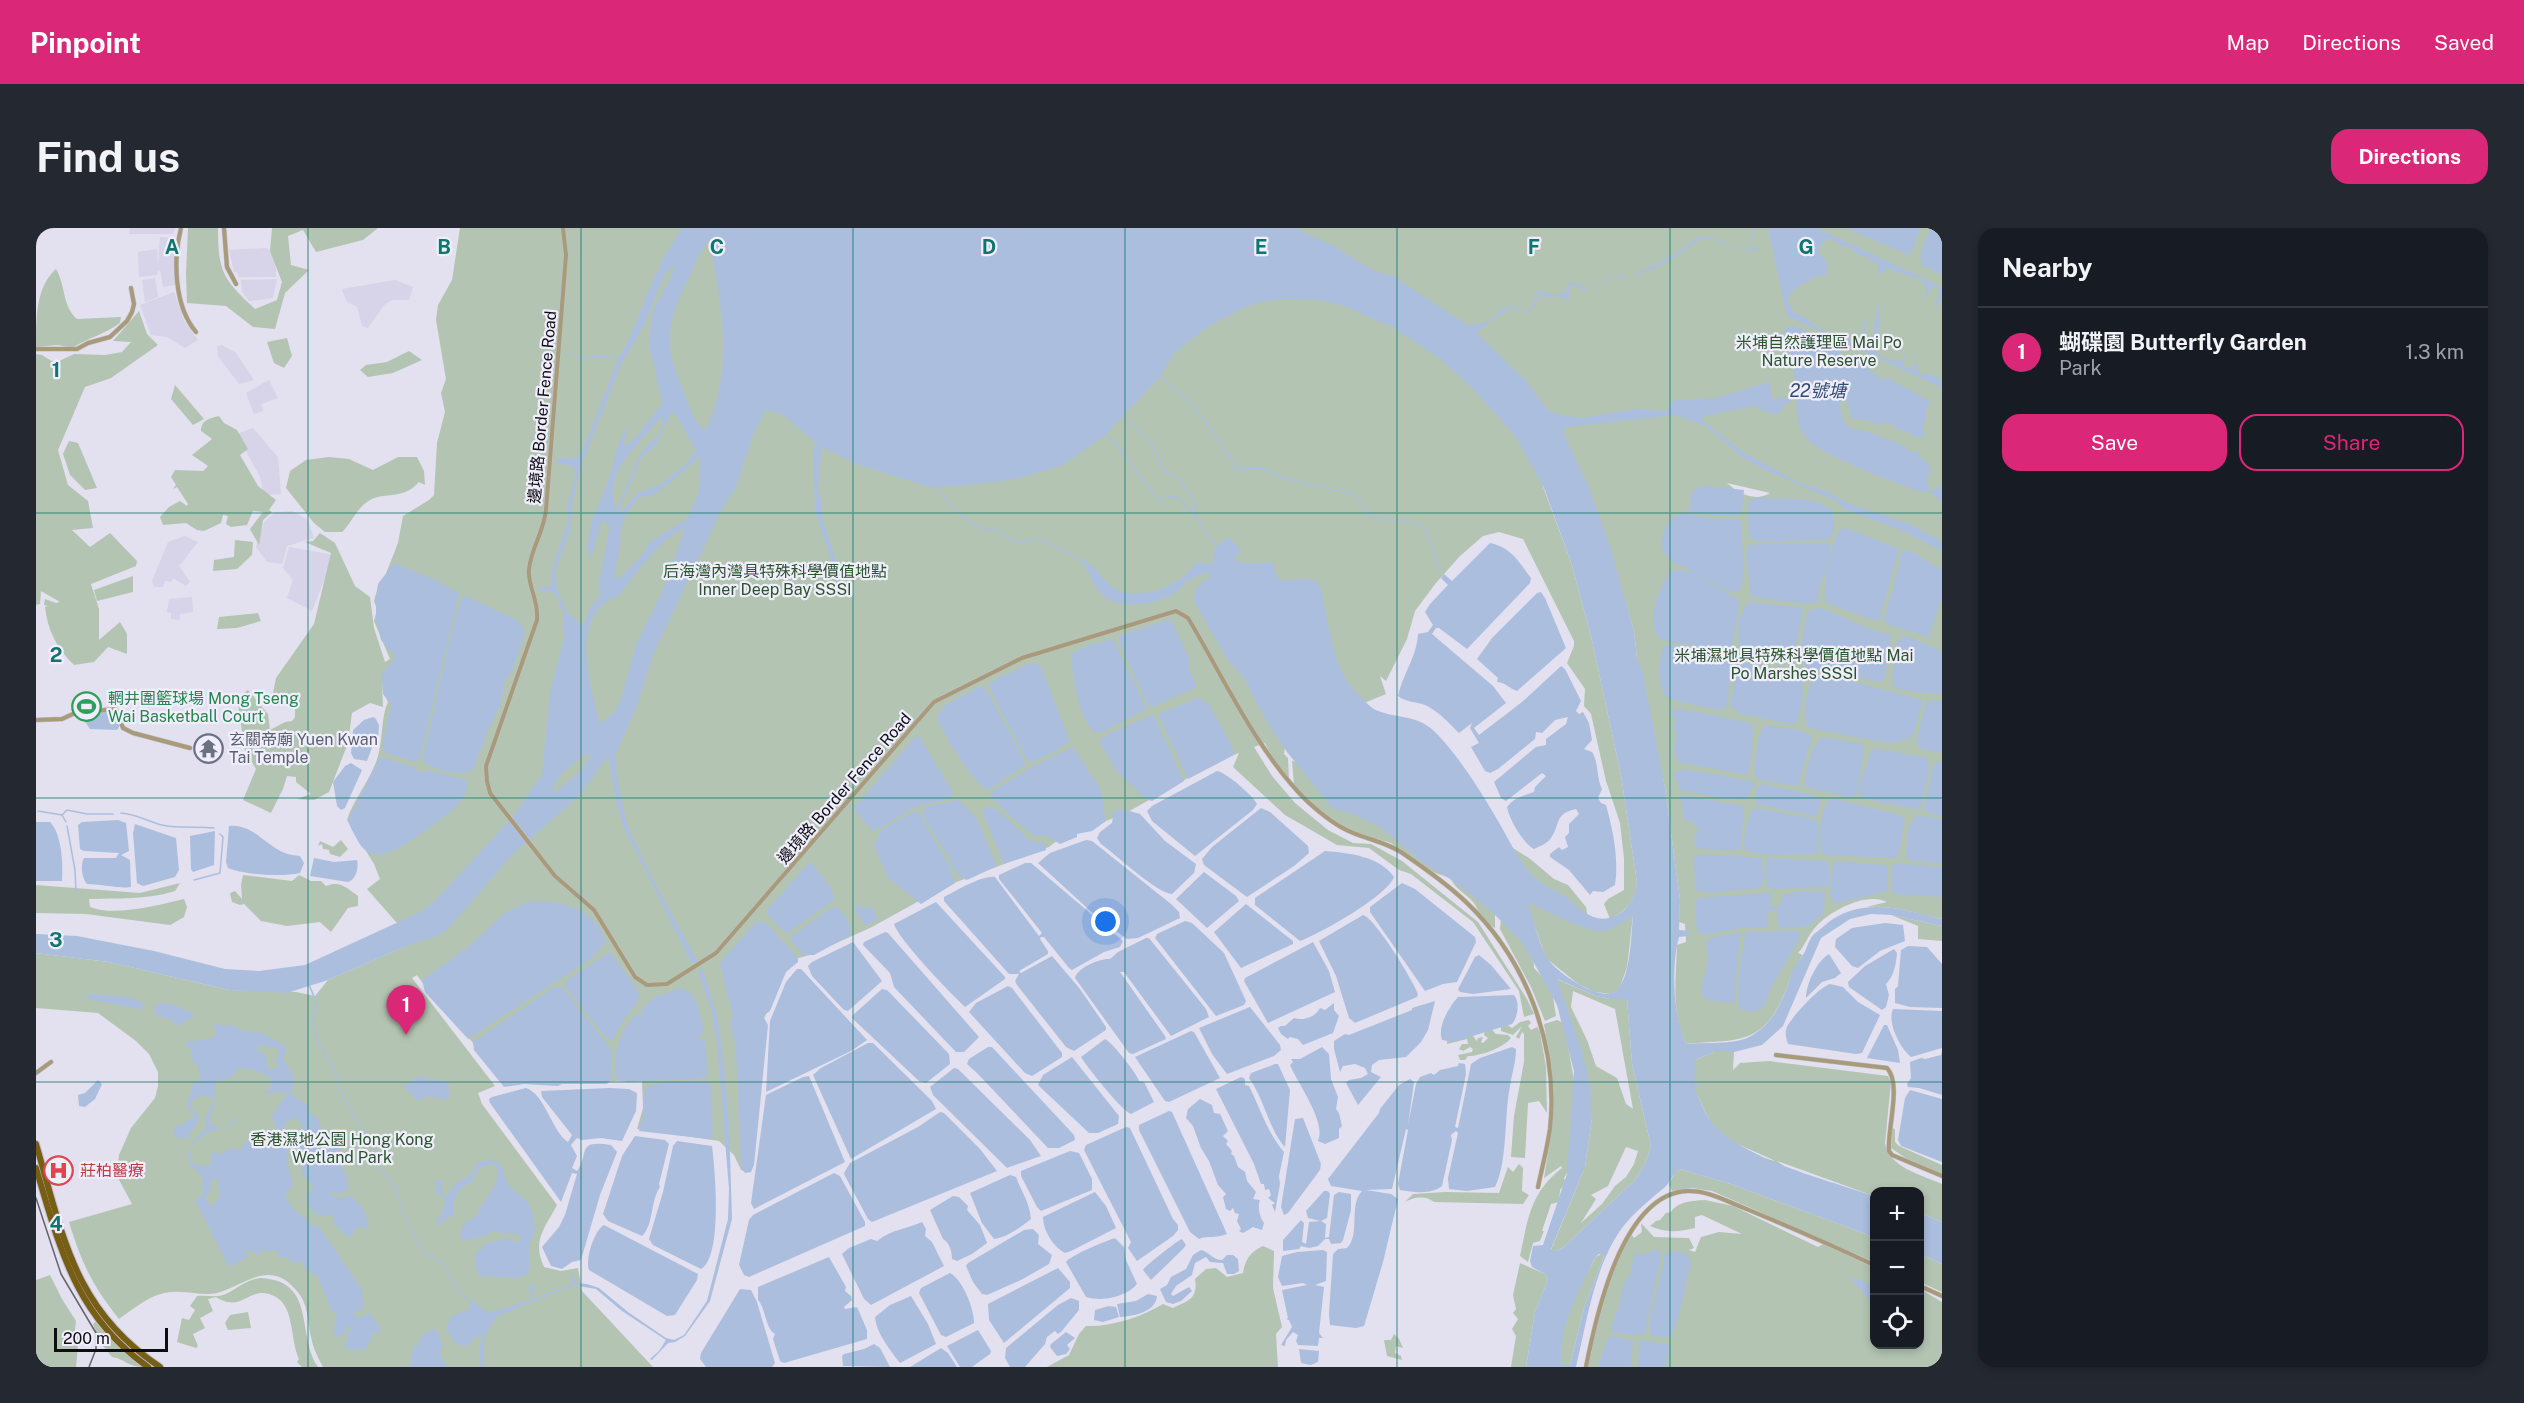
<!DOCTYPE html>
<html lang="en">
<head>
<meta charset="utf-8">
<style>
	body { margin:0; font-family:"Public Sans","Noto Sans TC",sans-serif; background:#242831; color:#f1f3f6 }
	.controls { position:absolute; right:18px; bottom:18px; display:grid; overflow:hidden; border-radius:12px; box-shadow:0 3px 9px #0003 }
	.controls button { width:54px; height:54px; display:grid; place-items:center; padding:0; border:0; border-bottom:2px solid #363941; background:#171b24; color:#f1f3f6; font:30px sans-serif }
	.scale { position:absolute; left:18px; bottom:15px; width:114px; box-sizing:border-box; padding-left:6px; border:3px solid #0e0d12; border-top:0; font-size:16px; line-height:21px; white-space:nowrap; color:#0e0d12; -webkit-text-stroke:4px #f0eefc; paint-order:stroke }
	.you { position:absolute; left:1070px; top:694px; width:21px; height:21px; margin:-15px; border:4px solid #fff; border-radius:50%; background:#1a73e8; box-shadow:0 0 0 9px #1a73e833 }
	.badge { display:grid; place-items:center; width:39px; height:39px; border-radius:50%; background:#db2777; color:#fff; font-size:20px; font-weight:700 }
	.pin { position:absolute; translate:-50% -50px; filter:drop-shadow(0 2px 3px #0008) }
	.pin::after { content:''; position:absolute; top:32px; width:21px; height:18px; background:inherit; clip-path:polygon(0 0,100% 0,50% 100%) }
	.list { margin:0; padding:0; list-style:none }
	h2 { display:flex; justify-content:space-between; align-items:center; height:78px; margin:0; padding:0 24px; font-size:26px }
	h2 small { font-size:20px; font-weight:400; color:#9ea1a6 }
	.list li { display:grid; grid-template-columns:39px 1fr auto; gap:18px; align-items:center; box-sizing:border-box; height:90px; padding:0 24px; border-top:2px solid #363941 }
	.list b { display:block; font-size:22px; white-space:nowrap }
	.list p { margin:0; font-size:20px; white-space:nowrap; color:#9ea1a6 }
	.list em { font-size:20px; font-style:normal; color:#9ea1a6 }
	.actions { display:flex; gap:12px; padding:18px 24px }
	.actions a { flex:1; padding:14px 0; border:2px solid #db2777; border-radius:18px; text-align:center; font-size:21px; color:#db2777 }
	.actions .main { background:#db2777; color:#fff }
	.icon { flex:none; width:33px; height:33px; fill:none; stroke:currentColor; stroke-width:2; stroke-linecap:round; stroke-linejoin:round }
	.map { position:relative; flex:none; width:1906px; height:1139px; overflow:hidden; border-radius:18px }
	header { display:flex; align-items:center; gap:36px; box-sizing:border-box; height:84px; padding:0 30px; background:#db2777; color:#fff }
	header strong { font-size:28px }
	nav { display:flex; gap:33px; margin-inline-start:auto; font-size:21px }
	.intro { display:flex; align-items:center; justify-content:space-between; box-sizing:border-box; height:144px; padding:0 36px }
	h1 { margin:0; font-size:42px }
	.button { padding:15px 27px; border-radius:18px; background:#db2777; color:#fff; font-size:21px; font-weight:700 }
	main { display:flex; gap:36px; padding:0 36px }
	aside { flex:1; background:#171b24; border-radius:18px; box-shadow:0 3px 9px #0003 }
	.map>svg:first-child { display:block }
</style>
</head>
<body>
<header>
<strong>Pinpoint</strong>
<nav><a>Map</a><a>Directions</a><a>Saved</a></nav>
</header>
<div class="intro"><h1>Find us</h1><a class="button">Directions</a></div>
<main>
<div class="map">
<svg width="1906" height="1139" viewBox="0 0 1906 1139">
	<rect width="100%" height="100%" fill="#e3e0ef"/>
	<!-- built -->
	<g fill="#d7d3e8">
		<path d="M94,0h45l-2,6h-44z"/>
		<path d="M124,9l15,1v47l-12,2 -2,-14 -3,-3 -1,5 -18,2 -1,-25 19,-3 1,19z"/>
		<path d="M230,20l10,7v22h-37l-2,-5h-3l-5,-22z"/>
		<path d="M119,50l3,19 -13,5 -3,-22z"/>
		<path d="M241,51l-4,19 -24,3 -7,-10 -1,-11z"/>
		<path d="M359,52l18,7 -4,13h-17l-8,5 -16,23 -6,-2 -5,-19 -11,-6 -4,-12z"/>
		<path d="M138,64l10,29 14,19 -13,8 -18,-11 -16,-2 -11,-30z"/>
		<path d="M186,117l14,8 18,27 -15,4 -21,-28 -1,-10z"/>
		<path d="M233,152l9,18 -17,6 2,7 -9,3 -8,-21z"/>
		<path d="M217,200l25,29 3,37 -17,1 -4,-18 -23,-43z"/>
		<path d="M256,283l16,9 6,18 -27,8 -5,18 -15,-2 -11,-15 8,-25 11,-10z"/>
		<path d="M149,308l13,6 -19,24 11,16 -4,4 -13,-8 -2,4 -6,-1 -2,6h-9l-2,-6 16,-39z"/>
		<path d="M253,319l45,8 -22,56 -25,-13 6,-18 -10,-12z"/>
		<path d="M156,369l1,15 -13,2v6l-9,-1v-6l-4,-1 2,-13z"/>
	</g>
	<!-- green -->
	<g fill="#b3c5b2" fill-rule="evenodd">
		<path d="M152,0h30c0,44 5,51 37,81l22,-9 5,-18 -12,-31 2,-23h106l-15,12 -47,12 -13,-22 -15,6 3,29 18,5 -24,23 -10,36 -22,-2 -27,-21 -39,-3 -1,-29z"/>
		<path d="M424,0h1482v691c-26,-6 -49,-14 -76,-12l21,-5c-21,-11 -60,10 -73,27 -7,8 -9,17 -16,24l5,2c-11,13 -13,27 -20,42 -22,51 -52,42 -97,47 -15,-30 -10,-66 -9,-99l9,-3 -1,-18 -6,-2 1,-22 -15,-113 -28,-129 -3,-27 -23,-78 -30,-82 -39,13 29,78 20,74 30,139 16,107c-1,18 -11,29 -27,37l-6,-15 4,-5 16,-9v-32l-4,-35 -14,-42 -15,-67 -7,-8 1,-17 -18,-26 7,-17v-5l-51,-102 -24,-7 -16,4 -24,21 -23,26 -21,28 -8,28 -21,42 -6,-5 6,18 -29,12 -72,41 -1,7 4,4 1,20 -12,-9 -12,-26 -11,4 18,29 23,27 33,27 25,13 18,1 31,17 76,61 49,77 7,15 -10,3 -5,-26 -46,-69 -62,-48 -12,-4 -30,-22 -32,-3 -52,-30 -52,-48 6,-14 -21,8 -92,52 -68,27 -9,7 -103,39 -74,41 -62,28 -15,4 -7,6 -26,58 -16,148 -5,-1 -7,-15 -15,-14 -82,-12 6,-21 -1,-28 -54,2 -111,-35 -34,-36 -26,-36 -5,3 83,108 -17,7 4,11 75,101c-13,25 -25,35 -13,62l17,4 17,-3 4,23 71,76h-330c-5,-9 -10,-19 -12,-30 -4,-17 -2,-33 -15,-47 -27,-32 -52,-4 -79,3 -13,3 -24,-1 -37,-1 -25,-2 -42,14 -61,27 -27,-34 -37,-55 -50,-97l63,-18 -15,-28 2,-21 12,-27 24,-30 3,-12v-14l-9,-18 -13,-13 -38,-28 -62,-5v-55l73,9 120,28 67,2 19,4 13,-16 78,-34 -9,-23 -30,-34 13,-10 -6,-15 -27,-44c7,-22 25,-42 31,-64 5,-18 3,-40 10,-54l-5,-10 -1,-11 1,26 -13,-4 -18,10 -4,30 -19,49 -15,8 -17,-1 14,-5 -15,-12v-5l-9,-1 -4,13 -12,24 -28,-13 13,-31 -11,-19 -8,-52 11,-8 20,24 2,16 15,-8 7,-1 3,-4v-9l-23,-10 4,-20 38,-54 17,-71 -26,-11 8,-1 7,-8 15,10 20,43 15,11 4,31 11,34 5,-3 -16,-38 3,-12 -3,-8 5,-18 6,-7 13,-33 5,-27 26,-16 5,-5 3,-52 8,-31 -4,-19 5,-14 -10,-59 2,-15 14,-25zM1691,255l43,10c-15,9 -31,1 -43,-10z"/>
		<path d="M20,41c10,17 6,37 21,50l44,-2 -1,6c-15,11 -32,15 -48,25l-14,-3 -22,2c0,-30 0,-60 20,-78z"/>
		<path d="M103,83l8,23 11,11 -47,33 -26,9 -27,63 10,35 20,16 5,27 -21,2 18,17 20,-14 27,28 -1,5 -45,18 8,25v31l21,-18 7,12v20l-19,-7 -14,15 -20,3c-17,-17 -26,-33 -29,-58l3,-1 -4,-1 1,-6 11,4 4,-1 -19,-11 -1,13 -4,1v-251l6,1 13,8 19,-9 31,1 17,-3 9,-10 -18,-1z"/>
		<path d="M251,110l5,18 -8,12 -10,-5 -7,-21z"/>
		<path d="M373,123l13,9 -29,13 -25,4 -8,-7 6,-5 21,-3z"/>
		<path d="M139,157l29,34 -11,6 -22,-26z"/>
		<path d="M183,188l5,7 13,7 11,19 -8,6 18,31 18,14 -7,10 3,2 -9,8 -4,25 -9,-16 13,-17 -10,-1 -6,14 -16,2 -5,-3 2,-8 -5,-1 -2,8 -17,8 -7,-1 -11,-7 -23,2 -3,-8 9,-10 11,-6 7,5 1,-2 -11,-17 -4,2 3,-4 -5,-8 4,-7 28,1 5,-5 -16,-11 20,-16 -11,-8c0,-11 9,-13 18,-15z"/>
		<path d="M33,213l9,2 19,45 -12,2 -15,-15 -7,-21z"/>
		<path d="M293,229l20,2 24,11 25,-13h19l7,14 1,14 -6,-3c-15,18 -36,10 -49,18 -14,8 -18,23 -28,32h-17l-11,-9 -28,-35 4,-17 16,-11z"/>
		<path d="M199,312l18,2 -1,13 -15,14 -24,2 1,-11 20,-3z"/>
		<path d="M97,348v16l-36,9 -3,-11z"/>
		<path d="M222,385l3,8 -24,7 -20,1 2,-12z"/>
		<path d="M1256,533l5,1 198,144v22l-15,-9c-3,-24 -20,-22 -30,-41l-23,-8 -36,-27 -41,-12 -48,-33 -8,-14z"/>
		<path d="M305,612l7,9 -8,8 -10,-3 -1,-4 -6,-1 -1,-5 -4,2 2,-5 13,6z"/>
		<path d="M1472,617l21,13 25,21 14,6 18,22 3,17 -74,-55z"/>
		<path d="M207,647l49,6 7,-6 12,6h10l5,5c14,-6 21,2 32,10v10l-10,2 -17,24 -11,-10 -33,4 -26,-5 -17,-17 -4,1 -8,-3 -2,-9 5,-2 7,8 -1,-14z"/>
		<path d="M144,655l-5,8c-29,9 -57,7 -86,8l1,8c25,10 68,-2 94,-8l3,8 -3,10 -14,8 -84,-11 -50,-1v-28l104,8z"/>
		<path d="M1490,673l92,24 15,-10 -6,52 -8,23 -8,4 -16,-2 -17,-8 -32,-26z"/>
		<path d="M1466,678l31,46 1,16 17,18 5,30 -11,5 -14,-34 -31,-58z"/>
		<path d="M1855,687l51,11v15l-24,-2v-13z"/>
		<path d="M1520,751l40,17 14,3 17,-1 5,66 19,82 -6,18 -10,16 -71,67 -8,4 -5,-1 34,-83 7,-49 -25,-106zM1537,763l42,18 18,100 -7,-5 -9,-26 -21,-12 -9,-26 -16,-33zM1590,919l12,4 -4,13 -8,13 -11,9 -13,18 -21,19 15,-24 -5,-4 17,-9z"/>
		<path d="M1493,792l2,3 -3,3 3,4 6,-3 3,5 6,35 1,46 -8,-12 -11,2 -3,55 -14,-1 3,-41 10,-54v-28l-2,-2 -3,7 -3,-2 6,-11 -9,9 -12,-4v-5l5,-2 6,4 8,-6z"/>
		<path d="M1521,792l7,3 12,69 -6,76 -6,10 2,5 -6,7 -1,12 -8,2 -9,27h2l-4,10 -7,2 -5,19 -8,-6c8,-37 10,-63 42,-88l-1,-2 -17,12 8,-51v-56l-8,-47z"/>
		<path d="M1455,801l5,5 12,1 3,3c-8,10 -30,18 -43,18l-3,4h-5l-2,-5 14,-3 1,-3 -3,-2 -7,4 -4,-2 3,-5h6l-1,-5 -20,5v-4l25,-5 5,6 1,-3 5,-1 -2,5 2,1 5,-5 -4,-3 1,-4z"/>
		<path d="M1678,824h20l-1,18 7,-7 29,-2 119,15 3,6 -6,61c3,24 37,32 57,41v38l-22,-9v-21h-46v4l-97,-35 10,7c-68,-17 -96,-34 -113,-104l2,-3 13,-1 3,3v22l6,2 -3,-5v-22zM1657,860c7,9 9,19 15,29 14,25 44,32 67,44 -35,-8 -77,-34 -82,-73z"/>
		<path d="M1856,900l3,1v13l4,4 43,19v9l-35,-15 -16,-11z"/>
		<path d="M1483,936l4,4 -1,23 7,4 -6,9 -89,-2c-8,-7 -21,-5 -29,0l8,-8 32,-2 54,1 9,-26 5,5z"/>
		<path d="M1643,941l52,15 143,53v25l-162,-71 -20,-3 -20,3 -3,-7 6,-12z"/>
		<path d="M1669,972l28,6 85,41 5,-3 51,23v77h46v-55l22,13v65h-354l4,-17 -4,-1c10,-39 20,-83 43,-115l3,4 8,-6 -1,-9 13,14 35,1 5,10 -5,2 6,2 6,-15 18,-5 23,2 -40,-19 -7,2v11c-16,4 -30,5 -45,-2l6,-5 4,-1 6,-7 5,-1c7,-11 22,-11 34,-12z"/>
		<path d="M1227,1018l11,5 -1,37 9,39 -6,7 2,33h-231l22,-12 10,-21 7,-8c26,1 55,-9 77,-22l10,4c16,-8 25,-9 22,-29l11,-10 10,-1 11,9 16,-4c2,-13 7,-21 20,-27z"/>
		<path d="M1567,1025l1,3 -20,52 -14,57 -21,2 13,-50 34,-60z"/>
		<path d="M1884,1026l22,10v28l-22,-10z"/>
		<path d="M1484,1035l25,11 3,6 -13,32 -9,55h-15l5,-31 -4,-7 6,-10 -5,-6 3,-4 -3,-14z"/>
		<path d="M14,1047l12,24 14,22 -1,9 4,4 -3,33h-40v-87z"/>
		<path d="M225,1050c56,3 35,57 57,89h-16l-5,-5 2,-3c-10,-21 -3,-58 -30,-65 -21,-6 -28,19 -53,3l-8,2 5,12 -13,7 5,10 -12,6 5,12 -2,2 -19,-6 5,-24 7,2 6,-10 -5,-4 7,-10c10,-1 20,2 29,-2 12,-6 21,-15 35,-16z"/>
		<path d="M212,1084l3,16 -23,2 -3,-7 5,-8z"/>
		<path d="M60,1093l49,46c-19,0 -19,-8 -33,-10l-14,-17 -5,-16z"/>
		<path d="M1358,1106l5,5 4,9 -7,-2 -1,7 6,3 1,4 -15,-4 -3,-16h7z"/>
	</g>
	<!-- water -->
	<g fill="#acbedd" fill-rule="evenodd">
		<path d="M646,0h615c11,8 23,11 35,17 22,12 38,29 64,31l1,3 72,47 20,-5 15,-13 9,-1 9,4 9,-1 7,-20 14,5 14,-2v-6l4,-5 8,2 8,6 9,-7 9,1 8,-11 16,5 47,-24 25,-18 10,1 34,12 18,-1 -11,4 -40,-13 -10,-1 -26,19 -27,14 -26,9 -7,-6h-4l-4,10h-13l-8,8 -15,-8 -2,2v14l-13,-4 -9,2 -8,-5 -4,13 -6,7 -19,-4c-6,3 -31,20 -33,24l50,49 21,28 11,5 23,3 53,-9 32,2 6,-11 43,-2 53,-16 3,17 18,-2 1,5h-3l-10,12 -10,-1 -13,-7 -47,9 -4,1 -2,4 41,32 54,30 26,8 27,14 62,21 30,17v9l-39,-20 -57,-21 -8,-8 -75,-33 -22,-13 -36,-30 -30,-11 -109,12 -3,5 26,56 20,55 25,88 3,27 6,16 22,113 15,113 -1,30 12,1 -4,5 -8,1c-8,29 -6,80 7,107 18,-2 47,1 63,-7 27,-14 35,-40 44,-67 2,-6 7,-10 10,-15 3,-5 5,-12 8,-17 3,-5 9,-8 13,-12 35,-31 78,-17 118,-7v7l-51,-11 -20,-1 -21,5 -29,19 -38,88 -21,19 -28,7h-20l-19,8v22l4,5h-5c5,10 10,25 16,33 30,39 118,60 164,76v41l-143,-53 -52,-15c-7,5 -8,13 -14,18 -14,12 -32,26 -43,41 -28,39 -35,93 -46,139h-50l9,-55 13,-32 -3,-6 -13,-7 -2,-6 3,-15 10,-1 24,-71 7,-103 -17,-66 -34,-62 -32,-32 -39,-31 -27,-16 -45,-37 -25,-12 -23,-7 -45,-56 -22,-33 -21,-41 -17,-19 -34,-60 5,-13 11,-8v-6c-9,3 -18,6 -25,12 -4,4 -6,8 -10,10 -20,10 -53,17 -72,1 -12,-11 -10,-26 -26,-38 23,5 27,33 52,36 20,3 43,-6 57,-18 4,-3 6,-8 10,-11 6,-3 12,-1 18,0 1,-14 2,-19 15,-27l12,12v5l-5,2 1,5c9,5 27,0 39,2l-1,7 5,10c15,3 29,-7 41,5 6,26 12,70 25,92 3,7 24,31 31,33 23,10 42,3 62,25 24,26 42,55 60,86 11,18 21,42 37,57 9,8 21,12 31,19 16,13 29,29 51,18 12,-6 19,-20 20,-33l-16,-107 -30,-139 -20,-74 -27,-74 -29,-52 -38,-43 -35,-33 -48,-32 -52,-23 -24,-5 -24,-1 -30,2 -21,7 -37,20 -32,25 -14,24 -57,60 -42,29 -45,13 -57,7 -30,1 -70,-22 -37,-18 -4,42 4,13v15l14,44 6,33 -2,3 -8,-34 -17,-53 -2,-62 4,-4 -35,-30 -16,-4 -12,23 -18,54 -16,26 -67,142 -17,53 -20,46 1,24 10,46 21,46 50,92 -6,2 -68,-136 -8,-26 -8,-46 -28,39 -68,60 -64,74 -11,7 -26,8 -83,36 -41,13 -58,-3 -120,-28 -73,-9v-19l41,2 77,15 71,18 34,2 46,-6 113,-52 15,-10 82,-89 27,-40 8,-81 14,-55v-23l-7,-19 -7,-5h-10l-2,-3 12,-1 3,-22 15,-43v-19l7,-24 -1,-12 -17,-5v-4h19l7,-8 33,-86 14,-27 18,-45 16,-35zM674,13c11,67 25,125 -4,189 -12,-6 -14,-18 -19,-30 -23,-53 -24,-72 3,-124 6,-12 9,-26 20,-35zM639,36l-4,13 -19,36 -3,29 4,21 2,1 2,18 6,21 -33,41 -7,1 7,-21 -10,15 -11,40 -17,42 -5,27 4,11 11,-39 8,6 -11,56 2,13 -10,11 -8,21 -8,-9 -7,-4 -13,-30v-13l15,-40 2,-27 9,-38 40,-101 22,-38 22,-53zM638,184l22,38 -11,15 -25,20 -23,8 -14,18 -4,-1 22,-51 16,-16 14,-30zM626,189c4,17 -12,23 -20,35 -11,18 -15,39 -26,57 -12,-29 12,-54 30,-75 5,-5 10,-12 16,-17zM664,229l-1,34 -11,27 -39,25 -4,9 -25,26 -5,-1c0,-11 4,-22 5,-33 2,-26 3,-26 19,-47l13,-2 9,-5zM649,300l-19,55 -30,62 -15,55 -8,14 -13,10c-7,-31 -23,-76 -7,-107 4,-8 12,-14 20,-20l4,1c16,-20 45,-62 68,-70zM554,525c0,13 -23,29 -33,38h-4c1,-14 24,-32 37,-38zM1492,675c17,6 59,30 75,28 12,-2 20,-10 30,-15 -2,20 -2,55 -14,72 -13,20 -66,-17 -73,-32 -8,-16 -12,-35 -18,-53zM1521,751l39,17 14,3h17l5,65 19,82 -6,18 -10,16 -71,67 -8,4 -5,-2 34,-82 7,-49 -2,-32 -7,-32zM1563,1026h4l1,2 -20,52 -14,57h-8c-4,-32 11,-63 25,-91 4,-7 6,-15 12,-20z"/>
		<path d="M1732,0h49l125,59v11l-6,9 -2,-1 6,-14 -2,-5h-6l-8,14 3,-11 -6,-10 -34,-12 -8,8 -2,-16 -6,3 -3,-6 -8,-1 -12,-10h-5l-14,-8 -9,7 -2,7 9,11 1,12 -18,3 -1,3 -13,7 -9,12 8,14h5c12,11 43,29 61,24l3,-18 2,1 -1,14 -4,10 3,5 5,-3 3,-5 6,-41 2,21 -6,30c6,5 17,10 26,9l7,-8 -4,11 6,6 11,-12 -4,9 4,8 9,-1 12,5 1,9 -155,-72z"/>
		<path d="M1809,0h75l-9,26h-4z"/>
		<path d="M1895,0h11v47l-20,-10c-5,-12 4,-25 9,-37z"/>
		<path d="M1757,97l47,24 1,8 -8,12 3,-1 3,-7 6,-3 12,2 22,18 10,1 39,21 2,5 -4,4v14l-4,2 2,11 -4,3 -17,-9h-6l-2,-5 -15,-2v3l-14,-6 -15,-1 -3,-16 -7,-5c-1,7 -1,21 6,27 3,4 12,4 17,6 15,5 36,11 47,21l5,-2 5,8 6,4 4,7 -4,10 3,11h4l8,-5v17l-13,-10h-9c-26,-11 -106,-37 -118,-60 -7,-16 -5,-35 -7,-51 -2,-16 -7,-33 -11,-49l2,-4z"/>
		<path d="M1670,258l38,4 -2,22 -5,2 4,2 -49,-2 -6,-2 3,-4 4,2c-7,-12 -1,-24 13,-24z"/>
		<path d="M1723,269c25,4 54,-3 74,14l1,16 -3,11 -4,2 -46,1 -4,3v-2l-20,-1 -8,-3 -1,-36z"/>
		<path d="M1649,285l13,4 43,3 3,56 -5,17 -10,-5 4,3 -1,2 -35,-18 43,26 -9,51 -70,-12c-17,-19 -2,-52 10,-70h11l8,3v-4l4,1c-5,-2 -13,-3 -18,-6 -16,-9 -17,-23 -10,-37 5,-8 10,-12 19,-14z"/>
		<path d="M1810,300l53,21 -20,73 -53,-19c-4,-19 5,-56 13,-73z"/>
		<path d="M1454,315c21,4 29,19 41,35l-1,5 -63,66 -28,-21h-3l-4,6 61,52 13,17 -32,25 5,7 43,-33 39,-36 4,3 16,32 -5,10 3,3 4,-2 6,11 3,17 -8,9 8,3c7,11 4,25 10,37l-4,9 3,5 5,2c7,25 13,54 9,80l-12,7 -10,-1 -3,4 -21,-25 -19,-13v-3l9,-7 3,3 6,-3 -3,-10 4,-4v-9l10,-10 -3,-5c-22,5 -15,14 -25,29 -4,6 -11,8 -17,11 -11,-6 -25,-30 -27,-42 8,-10 16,-11 27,-15l1,-5 11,-11 -4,-3 -36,28 -5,-3 -7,-16 42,-35 10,-2v-6l20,-15 2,-7 -13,3 -13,13 -6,-1 -1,7 -37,30 -8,4 -5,-2 -14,-24 8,-4 -9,-15 2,-5 -13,10c-10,-10 -21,-22 -34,-28 -10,-4 -18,-2 -27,-9 5,-22 19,-40 20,-62l10,-2 5,-7 -8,-13 5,-8 18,-19 -7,-7 3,-4 8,7z"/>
		<path d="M1758,315h34l3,4 -6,29 -5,8 -2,18 -11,2 -56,-7 -5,-41 3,-11z"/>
		<path d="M1873,322l33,20v27l-13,40 -43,-13 -2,-6 16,-54v-9l4,-4z"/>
		<path d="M358,335l43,18 22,12 -39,165 -4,4 -31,-9 -3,-8c5,-14 4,-27 10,-40l-9,-11 -1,-20 13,-16 -3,-7 -5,-1 -1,-5 -5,-5 -5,-22v-20l2,-14z"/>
		<path d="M1505,364l4,6 21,50 -49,43c-7,-2 -12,-9 -20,-9l1,-4 -21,-19 15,-21 45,-45z"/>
		<path d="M430,368l53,25 6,11 -13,40 -6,5 -6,29 -12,24 -15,40c-10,8 -38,0 -48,-7l-2,-7 33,-142 6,-16z"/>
		<path d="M1712,374l55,6 -9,49 -8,6 -47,-9 -1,-33z"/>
		<path d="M1779,380h7l45,20 24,7 -6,43 -6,4 -39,-9 -31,-4 -11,-10 10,-49 4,1z"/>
		<path d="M1131,392l5,2 17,36v11l8,18 -45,20 -4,-2 -30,-65 1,-4z"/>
		<path d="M1871,408l35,15v43l-27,-2 -19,-4 -4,-7 5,-40 5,-4z"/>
		<path d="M1073,412l5,1 33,68 -44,23 -8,1c-17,-15 -22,-57 -24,-79l16,-8z"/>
		<path d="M1631,417l15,1 47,13c4,15 -1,28 -1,43l2,2 9,-42 62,12c3,14 3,38 -7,51l-56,-12 -7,-8 -4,-1 -2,4 -8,2 -48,-11c-13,-9 -11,-37 -6,-51z"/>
		<path d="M993,436h9l3,3 29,74 -16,11 -24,11 -7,-10 -35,-68 10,-7z"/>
		<path d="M1779,447l16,1 88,23 4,3 -9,30 -4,6 -11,4 -12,1 -78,-15c-9,-13 -1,-37 3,-51z"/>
		<path d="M945,458l7,6 38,72 -38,26c-13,-4 -48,-60 -51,-73l8,-12z"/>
		<path d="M1162,470l10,5 25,45 1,7 -46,24 -30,-65z"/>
		<path d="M1906,472v53l-21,-4 -5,-7 9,-35 2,-6z"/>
		<path d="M1645,481l66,13 6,4 -1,29 -5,20 -69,-13c-4,-7 -5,-20 -1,-27l-3,-7 2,-9 -6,-6 2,-3z"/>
		<path d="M75,483l5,1 4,13 -3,5 -27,-1 -8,-12 1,-3z"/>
		<path d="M1116,487l2,1 30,65 -32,20 -6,-2 -30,-29 -17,-29 9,-7z"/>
		<path d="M337,489l3,2 3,6 -1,15 -4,2 -7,19 -13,-2 -3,-6 2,-23 11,-10z"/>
		<path d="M1729,497l34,5 13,6 -14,50 -39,-6 -4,-4c-2,-9 3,-45 10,-51z"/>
		<path d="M883,508l35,58c-8,9 -25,8 -36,12 -16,6 -31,21 -46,25l-17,-22 1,-3 59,-69z"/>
		<path d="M1786,509l36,6 6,3 -6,46 -6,6 -47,-11c-2,-11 7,-43 17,-50z"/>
		<path d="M1037,519l27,41 6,33 -14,10 -15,3v3l-17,7 -13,-8h-13l-25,-21 -19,-20 2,-4 38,-23z"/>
		<path d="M1837,520l55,10 1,13 -9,39 -59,-12c-6,-14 8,-30 8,-44l4,-2z"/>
		<path d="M344,529l34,10 5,6 7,-3 37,9 5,3c-3,25 -26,36 -45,50 -18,13 -50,38 -65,9 -4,-8 -8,-13 -10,-21z"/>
		<path d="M1902,533l4,1v54l-16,-4 -2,-6 10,-42z"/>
		<path d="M315,535l11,7 -17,38 -4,2 -4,-4 -4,-24 12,-16z"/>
		<path d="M1647,541l68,12 4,2 -9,17 -22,-1 -44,-9 -6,-16z"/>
		<path d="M1181,543c10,2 35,24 40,33l-4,6 -58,46 -43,-35 -5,-10 5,-5z"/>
		<path d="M1727,556l57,13 1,6 -5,13 -57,-11 -3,-2c-1,-10 -3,-15 7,-19z"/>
		<path d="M1646,567l62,11 -3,44h-26l-19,-2 -2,-13 3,-1 1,-5 -6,-8h-7l-5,-24z"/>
		<path d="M1795,570l69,17 5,4 -6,35 -3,4 -72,-3 -3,-3c-3,-14 -1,-45 10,-54z"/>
		<path d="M923,572l18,19 20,47 -30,14c-8,-2 -18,-14 -17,-21l-28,-45 4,-7z"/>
		<path d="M953,578l10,5 31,30 15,1 1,8 -42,14 -22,-53z"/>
		<path d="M1225,580l9,4 38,34 1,7 -15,13 -47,31 -43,-32 -2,-6 10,-12z"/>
		<path d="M1720,580l59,11 4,8 -2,27 -51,1 -20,-4c-5,-10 2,-30 6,-41z"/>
		<path d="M1087,581l17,5 25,27 31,23 -2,9 -22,21c-14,0 -57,-40 -71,-50l-4,-6 3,-6 12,-9 2,-12z"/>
		<path d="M879,583l4,2 29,50 7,20 -34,21 -33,-26 -14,-33 8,-16z"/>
		<path d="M1880,587l26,4v44l-30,-2 -6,-4 2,-27z"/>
		<path d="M82,592l8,3 3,28 -8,4 9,5 1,27c-9,2 -32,-3 -44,-3 -5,-5 -7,-20 -3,-26h32l3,-5 -35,-2 -4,-2 -2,-24 4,-3z"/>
		<path d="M0,594h14c12,12 13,42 12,59h-26z"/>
		<path d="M99,596l41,14 3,32 -4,7 -32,9 -6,-3 -4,-50z"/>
		<path d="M193,598c23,-3 37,20 56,27 4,2 10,2 15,3l4,7 -4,10c-18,4 -55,2 -72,-5l-2,-6z"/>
		<path d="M179,603l-1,34 -21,7 -2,-3 -1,-33z"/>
		<path d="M1050,612l6,1 79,63 8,8 1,6 -42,20 -11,1 -29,-21 -60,-55 12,-10z"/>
		<path d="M1289,623c24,2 54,5 69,26 -7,19 -73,56 -94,64l-45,-36v-7z"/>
		<path d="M1664,626l62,4 1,16 4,-1 -2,-8 3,-7 60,3 2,22 -2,4 -57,2 -4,-3 -1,-11 -6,13 -52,5 -12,-3 -3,-32z"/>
		<path d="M278,630l20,4 23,-2c2,7 -1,20 -9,22l-38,-6z"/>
		<path d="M1801,633l49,4 2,1v25l-52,13 -6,-8 3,-31z"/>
		<path d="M989,635h6l92,78 -3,6 -16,5 -32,18 -3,-2 -25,-31h-3l-1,2 8,12v3l-29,17 2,2 31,-17 28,33 26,38v3l-32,21 -8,-4 -49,-62 -2,-4 4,-7h-10l-65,-73v-4c12,-6 38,-22 51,-20l44,59 3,-3 -43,-54v-4z"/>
		<path d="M1859,635l47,4v30l-48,-3 -3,-6 1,-22z"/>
		<path d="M772,636h4c7,10 23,23 22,36l-48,34 -18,-19 -1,-5z"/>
		<path d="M1168,644l32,24 3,5 -32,27 -31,-29z"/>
		<path d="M1366,655l13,6 60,48 1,5 -19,40 -14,2 -18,7 -55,-79v-5z"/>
		<path d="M1765,663l24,1 -1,20 -15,14 -29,2 -3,-8v-10l-9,1v17l-23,-1 -41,8 -7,-4 -2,-27 3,-6 71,-5 3,1 -2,11 7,3 8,-14z"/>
		<path d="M492,674c32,-2 68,5 78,41l-14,15 -124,81 -43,-47 -3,-12 45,-32 38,-35z"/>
		<path d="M900,674l69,75v2l-40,28c-15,-14 -66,-67 -71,-83z"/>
		<path d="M820,676l8,5 6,-3 8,13 -12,7 -10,-14z"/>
		<path d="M1210,676l47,37v3l-52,24 -27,-36z"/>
		<path d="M800,679c8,5 16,20 15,28l-37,20h-11l-11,-13v-6l37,-27z"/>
		<path d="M1327,687c12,3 50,65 55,79l-1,3 -62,26 -6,-5 -13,-42 -17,-35z"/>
		<path d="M721,693l10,3 31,34v4l-12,10 -16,39 -7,5 5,9 -14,140 -3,7 -6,1 -4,-5 -5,-121 -6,-25 3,-5 -13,-54z"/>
		<path d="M1149,693l7,2 32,30 22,48 -2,4 -28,11 -61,-78 2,-4z"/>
		<path d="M1849,695l18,2 2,16 -25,10 -22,17 -6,-2 -17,-19 1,-8 16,-11z"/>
		<path d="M1754,702l9,2 2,4 -28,48 -10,24 -13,4 -9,-2c-9,-12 3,-59 4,-77l3,-2 20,1z"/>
		<path d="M849,704l3,1 91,104 -15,15h-8l-62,-65 -4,-14 -27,-28 1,-3z"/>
		<path d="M1701,705l6,2 -3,2 -6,66 -28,-3 -5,-8 7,-32 -2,-18 5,-4z"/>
		<path d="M1110,710h3l57,71 3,8 -38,19 -47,-64h-4l45,64 1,3 -33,15 -4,-1 -54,-75c2,-10 25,-20 35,-19l8,-7z"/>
		<path d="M817,714l29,39 -34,30 -4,-1 -32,-34 -4,-10 4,-4z"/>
		<path d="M1277,714l16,29 6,21 -67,31 -24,-42 1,-3z"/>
		<path d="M1872,718l19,1 15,17v44l-32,-1 -15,-4v-14l3,-3 3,-36z"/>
		<path d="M1858,721l3,4c-1,12 -3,23 -11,31l3,11 -3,12 -4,3 -33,-23 -1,-5 17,-16z"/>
		<path d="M574,724l30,41 -4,11 -12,15 -12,22 -8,-6 -40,-50 4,-6z"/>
		<path d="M1793,726l12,19 -6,5 -13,4 -16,16c0,-14 11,-37 23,-44z"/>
		<path d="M1443,727l12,10 20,24 -38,5 -13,-2 -2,-3 17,-32z"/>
		<path d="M666,740l15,47 4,26 8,80 3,98 -22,82 -25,35 -10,6 -7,1 -16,17 -2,-1 9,-8 7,-11 -44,-29 -26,-22 -23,-4 -77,32 -11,19 -2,31h-3v-23l3,-7h-10l-1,6 -8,4 -11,-6 -7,-15 6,-10 17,-7 2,-5 -2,-6 19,15 44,-13 -1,-9 -4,-4 4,-2 4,2 -2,7 2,5 38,-16 -3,-12 7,12 10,1 12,4 29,24 38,26 8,2 10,-5 23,-34 21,-82 1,-30 -12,-147 -6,-34 -13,-36z"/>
		<path d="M761,741h4l66,71 -16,11 -85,41 4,-71 16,-39z"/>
		<path d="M1794,756l13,3 15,15 22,13 -18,38 -6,1 -68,-10c-2,-6 -4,-13 0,-19 7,-11 30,-37 42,-41z"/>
		<path d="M972,758l4,2 50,65v4l-30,19 -7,-3 -56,-61 7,-9z"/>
		<path d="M518,759l9,1 49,62 -1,30 -4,4h-45l-4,2 -34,-2 -20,3 -30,-37 -1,-8z"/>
		<path d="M645,760c18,6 19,26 22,41v4l-6,5 8,3 3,35 -3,2 -77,4 -11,-2c-6,-19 3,-55 20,-66l6,1 -1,-6 11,-11z"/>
		<path d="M846,761l5,1 62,64 1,10 -24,19 -7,-2 -67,-63 1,-3z"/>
		<path d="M55,766l38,3 12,5 3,8 -56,-11v-4z"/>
		<path d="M1478,767c6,7 4,22 -2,29l-59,18 -11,-2c-5,-13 7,-33 16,-43z"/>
		<path d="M1399,773l-7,29 -7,12 -15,15 -27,3 -7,5 -1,7 10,5 -23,28 -12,-22 3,-3 12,-2 7,-4 -3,-6 -10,-4 -12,2 -3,6 -6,-23v-8l11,-7 4,1 63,-25v-2z"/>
		<path d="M128,774l25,9 5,5 -16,10 -7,-6 -16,-5v-9z"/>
		<path d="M1298,775v7l5,6 -6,17 -30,12 -5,-6 -8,-2 -2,2 -7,-5 -3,-6 3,-2h4l9,-8c8,3 21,0 26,-10l5,2z"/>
		<path d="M1214,779l30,38 1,5 -7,6 -47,18 -15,-20 -13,-26z"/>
		<path d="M1857,781l49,2v37l-31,9c-11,-9 -24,-34 -18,-48z"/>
		<path d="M179,796l11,2 6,-2 8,6 21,3 23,12 2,8 -3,5c8,15 16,19 7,35l19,13 -2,5c8,3 14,10 14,19l-9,6v3h4l8,-7 5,3 3,-2 7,10 2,12 -3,5 8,15 3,15 -13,4 -4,-2 -2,3 7,3 14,-2c16,17 12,11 18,32l-12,-1 -7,10 -3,-1 -14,-13 1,-8c-16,1 -24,1 -28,-19l8,-9 -12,-13v-17l-6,-10 6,-22 -7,-9 -13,11 6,2 -1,33 6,21 -8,14 10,13 12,10 1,3 11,4 43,62 2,17 -1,3 -9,3 2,5 5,1 7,-6 13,16 -2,5h-8l1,6 -7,11 -8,-1 -1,2 -8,-3 -2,2 -2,-8 4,-2 -1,-7 4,-3 -2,-7 -5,11 -7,3 -4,-2 4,-21 -7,-5c-2,-14 -9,-19 -11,-31l-15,-10v-5l-2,-3 -3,3 -9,-1 -1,-5 -10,1 -2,-8 -10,1 -3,-3 -3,7 -15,-6 -2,1 5,6 -20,11 -34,-67 8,-5 -1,-19 -13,-12 -1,-12 3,-1 -1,9c5,5 14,8 21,4l1,-12 3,-1 4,4 12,-7 10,2 1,-5 10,-6 20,-2 9,-7 -6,-3 -3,-10 10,-17 7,-6 -12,-2 -10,2 -2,-1 6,-6 -1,-10c-12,-5 -22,-12 -35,-6l1,3 -13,7 -5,-2 -2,3 -2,24 -5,13 3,6 12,4 12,-12 1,2c-13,14 -18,7 -31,15 -6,4 -10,10 -17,12l17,-18 -1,-10 9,-17 -3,-4c-9,-2 -15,-1 -20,6l1,6 6,6 1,5 -9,14 -5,1 4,1 -3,4 -4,-3 -4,1 -5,-3 2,-9 7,-1 12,-8 -7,-12 7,-24 3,1 4,-2 -3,-14 -6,-6 -1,-11 -5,-4 2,-4h7l2,4v-5l15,-1 5,-8 -4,-6zM223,817l20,4 -3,11 3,7 -8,1 5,2 -8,-1 -2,-14 -9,-5zM178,951h3l3,16 -8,12 -7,-9 6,-8v-9z"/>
		<path d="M1848,797h3l11,25 2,13 -33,-5z"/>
		<path d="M1155,803l3,1 26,46 -51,24 -4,-1 -30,-44z"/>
		<path d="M1069,811c7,3 33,36 34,42l5,1 10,20 -23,12c-9,-3 -44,-47 -50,-57z"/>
		<path d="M832,815h5l59,58 4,8 -85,50 -38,-84 8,-7z"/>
		<path d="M952,819h4l82,88 1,5 -16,8h-11l-71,-75 -10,-9 2,-5z"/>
		<path d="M1286,819l7,7 2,25 7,18 -2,12 3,4 3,13 -3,3v9l-14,6 -7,-3c9,-18 -21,-59 -28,-76l3,-3 -2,-3h9z"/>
		<path d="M1476,819l4,2c0,13 -4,24 -6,37 -6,29 -2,75 -15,101l-28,4 -18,-2 -1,-11 10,-45 -2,-2 -5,4 1,5 -10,46c-11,9 -29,6 -42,4l-2,-6 10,-54 -2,-1 -14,60 -26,1 25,4 7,5 -15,63 -19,64 -8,2 -26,-3 -1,-11 4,-60 5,-5 9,-1c14,-14 1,-42 15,-57l-31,-5 -3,-7 51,-66 1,-4 19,-24 11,-6 4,3 -6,43 8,-41 4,-7 11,-4 3,2 6,-5 18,-4 1,-3 6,1 1,10 -11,53 3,1 13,-64 9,-6z"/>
		<path d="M1906,823v44l-23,-7 -11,-1 -1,-3 4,-6 -1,-16 11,-4 4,1 16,-4z"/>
		<path d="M1036,829l47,59 -1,8 -20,9h-9l-51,-48 5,-10z"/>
		<path d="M1239,836h3l12,26 -5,57c-16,-17 -21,-49 -36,-69l2,-5z"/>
		<path d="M918,840l4,1 72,71 11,16 -34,12 -74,-73 -3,-8z"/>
		<path d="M385,847l6,4 21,3 2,14 -8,4 -12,-4 -14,5 -2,-5 -11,-9z"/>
		<path d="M773,848l36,86 -91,47 -3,-6 15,-108 37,-18z"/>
		<path d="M1205,849l4,2v6l4,1c11,22 19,48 35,66l-5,24 1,8 -5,28 -3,-7 3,-2 -7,-5 3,-3 -2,-6 -4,1 -1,-6h-3l-7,-20 -38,-75z"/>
		<path d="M62,852l4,4 -7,15 -10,8 -6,-1 -1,-11 7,-2z"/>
		<path d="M664,853l9,2 2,4 2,50 -5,2 -69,-8 5,-18v-20l2,-6 19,-5z"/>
		<path d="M490,860c19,6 26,44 42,54l4,-7 -30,-38 -1,-6 68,-3 20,1 8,4 -1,18 -14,30 -21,-3 -19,2 -5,-2 -6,7 6,11 -5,12 5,3c13,-17 -2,-32 34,-26l6,7 -17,43 -19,65 -9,2 -10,7 -11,-3 -9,-19 17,-20 6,-12 12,-41 -5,-1 -11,29 -71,-99 -1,-4 3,-2z"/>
		<path d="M1874,862l32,9v63l-41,-16 -3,-6 7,-42z"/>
		<path d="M1164,871l12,6 2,8 6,1 8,17 -5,5 5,5 -2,3 6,7 -1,3 3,2 4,11 7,5 2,9 9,11 -3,7 7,1c-3,6 0,18 4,23l-2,7 -9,-3 -10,6 -4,-2 2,-2 -4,-8 2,-7 -4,-1 -2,-5 -3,3 -4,-2 -3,-12 3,-3 -8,-9 -9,-24 -8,-13 -8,-22 -7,-8 2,-9z"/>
		<path d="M1133,883l3,1 55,122c-13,5 -18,1 -28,5l-9,-7 -51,-102v-5z"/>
		<path d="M904,884l4,1 36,36 17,22 -125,51 -4,-3 -23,-43 -1,-3 6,-10 68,-36z"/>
		<path d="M1267,890l18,46 -1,6 -32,43 -4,2 -3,-8 14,-88z"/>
		<path d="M1090,899l4,1 43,91 5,6v5l-5,6 -36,25 -9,-13 3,-6 -47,-92 2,-5z"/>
		<path d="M599,908l30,4 4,4 -10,40 1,3c-10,14 -6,38 -18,49l-34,-15 -5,-7 19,-58z"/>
		<path d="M641,913l35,5c3,23 11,111 -11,123l-48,-24 -4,-6 14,-47 10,-46z"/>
		<path d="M1034,923l9,2 13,26v11l-51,21 -4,-4 -16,-31v-5z"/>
		<path d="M454,932c14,2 13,13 18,24 4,7 14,12 20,19 4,6 7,20 7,27 -1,6 -6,11 -6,17 0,10 2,18 -1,27l-10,4 -40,-2 -4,-20 13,-13 21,-5 10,5 3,-3 -1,-5c-10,-4 -17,1 -27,-5l-9,7c-8,-1 -13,4 -22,3l-2,-5 3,-11 15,-9c2,-17 26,-29 18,-49l-5,-2 -12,4 -7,14c-16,6 -19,18 -18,34l-7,1 -9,9 -2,-5 6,-9 3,-11 -5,-8 -3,2 -2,-2v-12l8,-1 -2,11 5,6 10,-14 14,-7 9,-15z"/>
		<path d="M798,945l6,3 25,46v4l-107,47 -9,4 -5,-2 -5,-10 10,-45 4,-5z"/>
		<path d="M974,947l6,2c5,14 14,26 15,42 -10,8 -25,19 -37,20l-12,-16 -12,-30z"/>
		<path d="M1288,963h4l2,3 -3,24 -6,3 5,3 -1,14 4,-1 5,-42 5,-3 12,2v16l-8,30 -2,3 -10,1 -2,-5h-4l-7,7 -9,2 -8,-2 -2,3 -16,2v-11l18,-20 3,3 -2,19 4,2 3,-22 11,-1 -12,-3 -2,-7z"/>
		<path d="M1059,964l11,14 10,22 -45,23 -6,2c-12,-6 -22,-23 -22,-36z"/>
		<path d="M917,968l6,1 9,9 -1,4 13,15 7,18 -15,11 -15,7 -5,-2c0,-7 -2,-16 -9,-20l-13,-29z"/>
		<path d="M1884,985l22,9v42l-22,-10z"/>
		<path d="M886,994l4,7 -1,7 7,6 12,24 -73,39 -7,-6 -22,-45 7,-6 22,-9 6,2c15,-12 30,-12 45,-19z"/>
		<path d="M568,997l94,49 -1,6 -22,35 -8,1 -78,-46c-4,-11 5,-39 15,-45z"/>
		<path d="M997,1001l6,6 -1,9 14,11 -3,9 -28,16 -34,15 -5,-1 -9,-12 -7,-16 2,-3 56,-33z"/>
		<path d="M1079,1010l9,9 2,13 11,24c-11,13 -35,18 -51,13l-20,-35c5,-7 40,-21 49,-24z"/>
		<path d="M1146,1011l4,6 -3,4 -32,31 -8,-10c3,-5 35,-30 39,-31z"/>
		<path d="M1165,1022c9,2 11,10 21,10l5,-5h6l5,4 1,12 -5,3h-7l-4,-11 -13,-1 -4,-5 -11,6 -3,12 -16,11 -5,8 2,2 16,-9 3,4 -11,10 -8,3 -7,-2 -6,-13 7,-4 4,-8 15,-8 7,-14z"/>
		<path d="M1287,1022l4,2 -1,29 -11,4 9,2 -5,46 4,5h-4l-1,8 -20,-1 -2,-4 2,-6 -5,-3 -7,8 -1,6 -4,-1 11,-18 -3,-7 -3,-1 2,-1 -6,-28 25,-5 -4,-2 -21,3 -4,-9 4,-21 15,-4z"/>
		<path d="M1617,1022h5l3,7 -16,76 -8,3 -25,-4 -1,-8 4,-2 -1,-5c9,-12 5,-33 17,-43l3,-21 10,2z"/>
		<path d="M1639,1023l11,3 5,8 -13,58 -8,17 -19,-1c-7,-12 13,-62 13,-81l4,-3z"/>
		<path d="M793,1029l17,30 -1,4 6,5 1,4 -8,7 1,2 12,-2 10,23v9l-83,24 -4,-2 -7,-22 2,-5c-10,-6 -9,-25 -17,-34v-13z"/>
		<path d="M1022,1040l12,14v6l-66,55 -15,-23 -1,-16z"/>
		<path d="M914,1045c13,7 24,36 24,50l-28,14 -5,-2 -22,-42 2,-5z"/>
		<path d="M1817,1049l21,9v22l-3,-1 -4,-10 -15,-16z"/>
		<path d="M704,1061l11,1 6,12 18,61 -3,4h-66l-6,-8 1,-6z"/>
		<path d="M1112,1066l9,2c-1,16 -23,20 -37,21l-3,-13 19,-3z"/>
		<path d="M875,1068l17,28 8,20 -36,19c-9,-12 -24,-30 -25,-46l15,-12z"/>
		<path d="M1035,1070l8,3v9l-18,22 -3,2 -3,-3 -8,6 -2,7 -20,23h-15l-5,-9 1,-10 52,-43z"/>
		<path d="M1073,1078l7,1 3,10 -16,5 -9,-2 1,-10z"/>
		<path d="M396,1101l5,1 6,15 -3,7 6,15h-37l4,-18 6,-5v-5z"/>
		<path d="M942,1102l13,21 -1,3 -18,13h-12l-13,-21z"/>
		<path d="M1030,1104l9,6 -8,7 3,4 -4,5 -9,2 -7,-9 1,-3z"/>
		<path d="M1577,1108l20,5 -2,26h-33l9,-28z"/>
		<path d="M1603,1112l29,4 3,8 -3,1 -2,14h-28z"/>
		<path d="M838,1116l6,4 10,19 -47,-1 -1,-10 2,-2 20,-5z"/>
		<path d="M905,1120l7,5 9,14h-47z"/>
		<path d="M1263,1121l20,2 -1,11 -7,3 -10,-2z"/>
	</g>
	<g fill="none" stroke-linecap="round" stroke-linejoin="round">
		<!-- stream -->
		<g stroke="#acbedd" stroke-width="1.5">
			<path d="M1715,19l3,-19"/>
			<path d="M529,127l54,3"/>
			<path d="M1124,149c36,26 54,53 76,91l28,1 19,9 72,17 14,21 48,7 10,8 13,39"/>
			<path d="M1086,189c19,14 36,30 41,54 6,3 13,6 17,10 8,7 10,17 16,25l-1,9"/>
			<path d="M1069,207l9,7 46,60 7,-5h10l15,14 24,36"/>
			<path d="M902,259c11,20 27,35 49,44l6,-2 27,14c5,-1 9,-5 14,-5 3,-1 37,16 42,19"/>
			<path d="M2,583l24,4 4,7"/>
			<path d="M85,585c15,1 26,8 41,12 17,4 34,1 52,3"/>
			<path d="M26,587l5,-5 20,4h26"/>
			<path d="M31,598l8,44 1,22"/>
			<path d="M158,652l26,-7 3,-36 -3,-3"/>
			<path d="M273,757c7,15 10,21 3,36l6,21 17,29 3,16 38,66 5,15 14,19 7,23 14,31 8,11 19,12 15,26 10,9"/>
		</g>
		<defs>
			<g id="minor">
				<path d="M145,0c-8,32 -7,78 15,104"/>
				<path d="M188,0l3,39 9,17"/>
				<path d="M527,0l3,27 -20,255c-2,21 -15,39 -17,59 -2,16 10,31 8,51l-51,146 1,15 3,12 65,83 39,34 41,67 12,8 20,-1 49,-31 218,-251 88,-44 154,-47 12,7c36,60 69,134 119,183 13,12 27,24 44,31 18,8 32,9 50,20 22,15 46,32 65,50 61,58 93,144 84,227 -3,20 -8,39 -12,58"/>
				<path d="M0,121h41l11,-6 22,-6 17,-16 5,-9 2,-8 -3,-16"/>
				<path d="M0,492l26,-1 13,-6 40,-4 2,2 6,17 10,5 57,15"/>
				<path d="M1740,827l111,13c15,16 0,61 2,83l3,4 50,21"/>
				<path d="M0,845l15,-11"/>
				<path d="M1884,1058l22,10"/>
				<path d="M1550,1139c10,-51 36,-173 101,-176 20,-1 39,10 57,17 44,18 87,37 130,57"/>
			</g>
			<g id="primary">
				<path d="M0,916c27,92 38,166 124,223"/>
				<path d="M0,940c24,80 39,147 112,199"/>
			</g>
		</defs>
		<!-- minor casing -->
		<use href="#minor" stroke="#c1becc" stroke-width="5"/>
		<!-- primary casing -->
		<use href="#primary" stroke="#c1becc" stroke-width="8"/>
		<!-- minor -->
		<use href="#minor" stroke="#a89b79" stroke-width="4"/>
		<!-- primary -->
		<use href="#primary" stroke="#765e15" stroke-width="6"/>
		<!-- tram -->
		<path stroke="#66646d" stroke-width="1.5" d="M0,970l25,76 35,59v16l-7,18"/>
	</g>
	<!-- grid -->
	<path fill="none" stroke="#0f766e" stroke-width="1.5" stroke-opacity="0.55" d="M272,0v1139M545,0v1139M817,0v1139M1089,0v1139M1361,0v1139M1634,0v1139M0,285h1906M0,570h1906M0,854h1906"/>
	<!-- icons -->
	<defs>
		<symbol id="stadium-ring" viewBox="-11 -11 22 22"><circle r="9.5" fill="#f0eefc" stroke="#2e9e5b" stroke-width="1.5"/><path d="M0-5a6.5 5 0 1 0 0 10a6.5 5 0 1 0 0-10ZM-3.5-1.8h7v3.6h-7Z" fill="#2e9e5b"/></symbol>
		<symbol id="temple-ring" viewBox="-11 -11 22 22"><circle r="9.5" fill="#f0eefc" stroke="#6b7280" stroke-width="1.5"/><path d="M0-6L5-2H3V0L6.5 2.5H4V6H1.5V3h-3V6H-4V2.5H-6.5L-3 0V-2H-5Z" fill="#6b7280"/></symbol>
		<symbol id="hospital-ring" viewBox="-11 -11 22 22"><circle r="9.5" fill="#f0eefc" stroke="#e0444e" stroke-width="1.5"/><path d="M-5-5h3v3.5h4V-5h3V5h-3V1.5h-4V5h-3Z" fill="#e0444e"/></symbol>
	</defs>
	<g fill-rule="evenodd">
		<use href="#stadium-ring" x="34" y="462" width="33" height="33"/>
		<use href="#temple-ring" x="156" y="504" width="33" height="33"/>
		<use href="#hospital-ring" x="6" y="926" width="33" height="33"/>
	</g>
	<g text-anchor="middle" stroke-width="4.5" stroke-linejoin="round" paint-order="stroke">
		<!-- park labels -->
		<g font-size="16" fill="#2b532c" stroke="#f0eefc">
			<text x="1783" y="120">米埔自然護理區 Mai Po<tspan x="1783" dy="18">Nature Reserve</tspan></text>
			<text x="739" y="349">后海灣內灣具特殊科學價值地點<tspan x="739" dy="18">Inner Deep Bay SSSI</tspan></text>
			<text x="1758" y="433">米埔濕地具特殊科學價值地點 Mai<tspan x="1758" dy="18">Po Marshes SSSI</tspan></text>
			<text x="306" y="917">香港濕地公園 Hong Kong<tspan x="306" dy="18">Wetland Park</tspan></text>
		</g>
		<!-- street labels -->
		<g font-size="16" fill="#0e0d12" stroke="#f0eefc">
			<text transform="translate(506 179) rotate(-85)" y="6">邊境路 Border Fence Road</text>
			<text transform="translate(808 560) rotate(-49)" y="6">邊境路 Border Fence Road</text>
		</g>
		<!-- leisure labels -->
		<g font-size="16" fill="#27864d" stroke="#f0eefc" text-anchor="start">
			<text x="72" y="476">輞井圍籃球場 Mong Tseng<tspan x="72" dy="18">Wai Basketball Court</tspan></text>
		</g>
		<!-- worship labels -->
		<g font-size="16" fill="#5b616d" stroke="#f0eefc" text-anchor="start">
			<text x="193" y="517">玄關帝廟 Yuen Kwan<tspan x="193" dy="18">Tai Temple</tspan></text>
		</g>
		<!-- health labels -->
		<g font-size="16" fill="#be3a42" stroke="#f0eefc" text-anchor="start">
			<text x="44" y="948">莊柏醫療</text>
		</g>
		<!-- water labels -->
		<g font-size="18" font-style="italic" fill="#324b76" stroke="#f0eefc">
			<text x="1782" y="169">22號塘</text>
		</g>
	</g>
	<g font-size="20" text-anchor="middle" font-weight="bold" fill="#0f766e" stroke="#f0eefc" stroke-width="4.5" stroke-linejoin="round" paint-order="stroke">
		<text x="136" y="26">A</text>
		<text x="408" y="26">B</text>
		<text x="681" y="26">C</text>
		<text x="953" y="26">D</text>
		<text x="1225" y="26">E</text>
		<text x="1498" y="26">F</text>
		<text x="1770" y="26">G</text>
		<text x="20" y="149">1</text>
		<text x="20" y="434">2</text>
		<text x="20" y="719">3</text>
		<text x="20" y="1003">4</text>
	</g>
</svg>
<div class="controls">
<button>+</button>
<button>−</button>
<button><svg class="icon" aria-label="locate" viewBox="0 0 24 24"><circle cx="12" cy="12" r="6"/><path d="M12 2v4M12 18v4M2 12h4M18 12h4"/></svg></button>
</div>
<div class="scale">200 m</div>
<div class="you"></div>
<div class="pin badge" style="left:370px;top:807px">1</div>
</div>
<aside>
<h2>Nearby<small></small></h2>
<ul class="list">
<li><span class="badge">1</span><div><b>蝴碟園 Butterfly Garden</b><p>Park</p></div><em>1.3 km</em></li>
</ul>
<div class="actions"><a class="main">Save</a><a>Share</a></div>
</aside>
</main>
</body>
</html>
